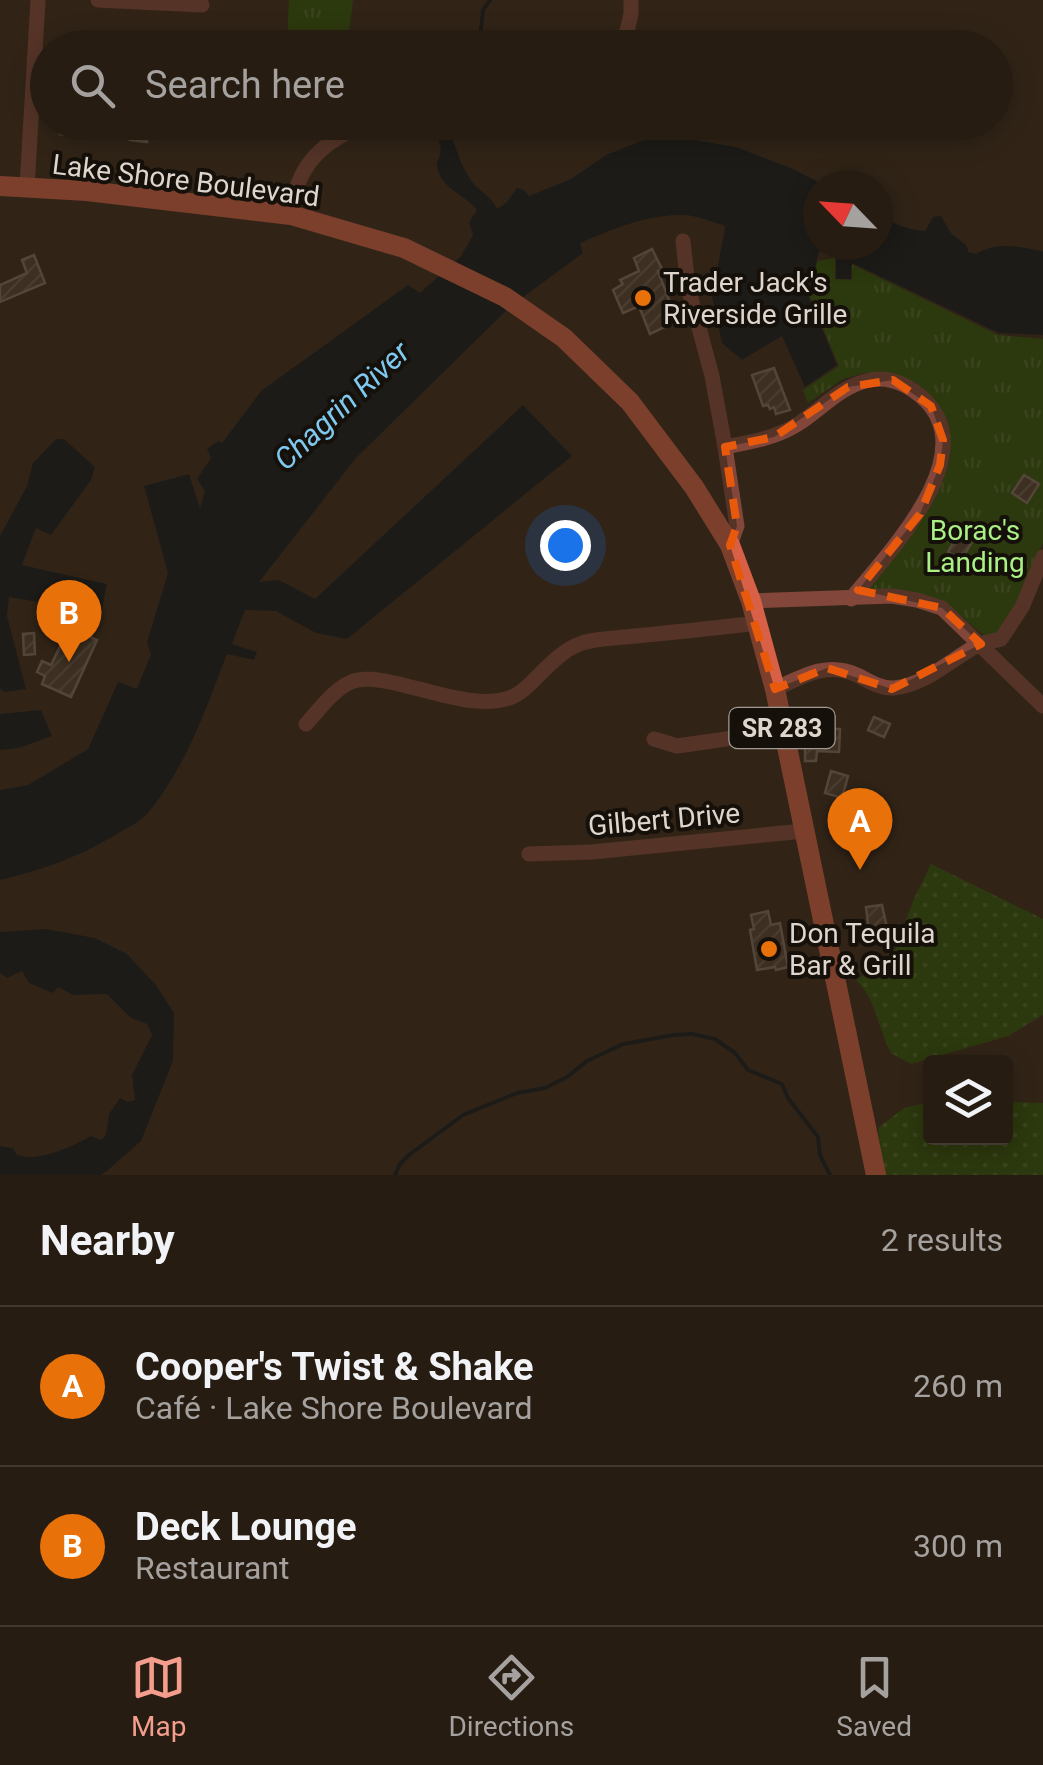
<!DOCTYPE html>
<html lang="en">
<head>
<meta charset="utf-8">
<style>
	body { margin:0; font-family:Roboto,sans-serif; background:#322920; color:#f1f3f6 }
	.controls { position:absolute; right:30px; bottom:30px; display:grid; overflow:hidden; border-radius:10px; box-shadow:0 5px 25px #0003 }
	.controls button { width:90px; height:90px; display:grid; place-items:center; padding:0; border:0; border-bottom:2px solid #423a32; background:#261c12; color:#f1f3f6; font:50px sans-serif }
	.compass { position:absolute; left:803px; top:170px; width:90px; height:90px; border-radius:50%; background:#261c12; box-shadow:0 5px 25px #0003; rotate:295deg }
	.you { position:absolute; left:565px; top:545px; width:35px; height:35px; margin:-25px; border:8px solid #fff; border-radius:50%; background:#1a73e8; box-shadow:0 0 0 15px #1a73e833 }
	.badge { display:grid; place-items:center; width:65px; height:65px; border-radius:50%; background:#f49d8d; color:#fff; font-size:32px; font-weight:700 }
	.pin { position:absolute; translate:-50% -82px; filter:drop-shadow(0 2px 5px #0008) }
	.pin::after { content:''; position:absolute; top:52px; width:35px; height:30px; background:inherit; clip-path:polygon(0 0,100% 0,50% 100%) }
	.list { margin:0; padding:0; list-style:none }
	h2 { display:flex; justify-content:space-between; align-items:center; height:130px; margin:0; padding:0 40px; font-size:42px }
	h2 small { font-size:32px; font-weight:400; color:#a4a19f }
	.list li { display:grid; grid-template-columns:65px 1fr auto; gap:30px; align-items:center; box-sizing:border-box; height:160px; padding:0 40px; border-top:2px solid #423a32 }
	.list b { display:block; font-size:38px; white-space:nowrap }
	.list p { margin:0; font-size:32px; white-space:nowrap; color:#a4a19f }
	.list em { font-size:32px; font-style:normal; color:#a4a19f }
	.icon { flex:none; width:55px; height:55px; fill:none; stroke:currentColor; stroke-width:2; stroke-linecap:round; stroke-linejoin:round }
	.map { position:relative; flex:none; width:1043px; height:1175px; overflow:hidden }
	.search { position:absolute; background:#261c12; box-shadow:0 5px 25px #0003; left:30px; right:30px; top:30px; height:110px; display:flex; align-items:center; gap:25px; box-sizing:border-box; padding:0 35px; border-radius:55px; color:#a4a19f; font-size:38px }
	.sheet { height:450px; background:#261c12 }
	nav { display:flex; justify-content:space-around; align-items:center; box-sizing:border-box; height:140px; border-top:2px solid #423a32; background:#261c12; font-size:28px; color:#a4a19f }
	nav a { display:grid; justify-items:center; gap:5px }
	nav .on { color:#f49d8d }
	.map>svg:first-child { display:block }
</style>
</head>
<body>
<div class="map">
<svg width="1043" height="1175" viewBox="0 0 1043 1175">
	<defs>
		<pattern id="grass-dots" width="8" height="8" patternUnits="userSpaceOnUse" patternTransform="scale(2.5)"><rect width="8" height="8" fill="#265102"/><path d="M2 2h.1M6 6h.1" fill="none" stroke="#456926" stroke-width="1.8" stroke-linecap="round"/></pattern>
		<pattern id="park-tufts" width="24" height="20" patternUnits="userSpaceOnUse" patternTransform="scale(2.5)"><rect width="24" height="20" fill="#265102"/><path d="M3 7l-1-3M5 7V3M7 7l1-3M15 17l-1-3M17 17v-4M19 17l1-3" fill="none" stroke="#456926"/></pattern>
		<pattern id="building-hatch" width="6" height="6" patternUnits="userSpaceOnUse" patternTransform="scale(2.5)"><rect width="6" height="6" fill="#4c3e30"/><path d="M-1 1l2-2M0 6l6-6M5 7l2-2" fill="none" stroke="#65594d"/></pattern>
	</defs>
	<rect width="100%" height="100%" fill="#322518"/>
	<!-- grass -->
	<g fill="url(#grass-dots)">
		<path d="M931,864l112,55v96l-35,21 -97,28 -20,-11c-13,-24 -14,-53 -35,-73l37,-25 21,-56z"/>
		<path d="M930,1102v36h76v-36l37,1v72h-158l-5,-21 -2,-26 26,-20z"/>
	</g>
	<!-- park -->
	<g fill="url(#park-tufts)">
		<path d="M289,0h64l-6,47h-60z"/>
		<path d="M835,258v21l17,1 -1,-16 147,71 45,4v204l-33,72 -11,17 -11,5c-17,-9 -29,-28 -47,-35 -18,-6 -46,-7 -65,-10l-5,-4v-8l61,-79 9,-84 -8,-18 -18,-17 -26,-8 -25,-1 -21,6 -35,24 -5,-13 36,-24 -29,-69 7,-36z"/>
	</g>
	<!-- water -->
	<g fill="#041118">
		<path d="M438,129l13,5c6,18 11,34 22,49 9,10 19,14 24,26l9,-6 11,-15 7,2 5,6 42,-17 35,-24 53,-21 77,13 57,22 31,16h-6v60h60v-32c15,12 28,16 47,18l8,-14 8,-1 10,17 16,13 1,6 8,2c21,-13 44,-7 67,-3v84l-44,-2 -147,-70 -1,16h-15v-21l-17,-7 -10,46 28,68 -32,22 -23,-51 -40,24 -20,-17 -10,-46 13,-69 -2,-3c-12,-3 -27,-10 -40,-10 -35,-1 -70,14 -103,28l3,10 -72,53 -155,152 -97,124 20,-2 36,19 208,-194 49,51 -225,183 -31,-6 -40,-22 -31,-1 -13,34 25,8 -3,8 -27,-6c-21,55 -41,113 -79,159 -7,8 -17,13 -26,18 -43,26 -73,37 -122,49v-90l28,-5 60,-36 30,-67 19,7 14,-35 -4,-12 21,-69 -24,-87 45,-12 11,34 5,-17 -8,-12 14,-21 -4,-9 11,-8 4,2 39,-52 147,-106 12,8 41,-37 12,-21 -4,-13 8,-12c-11,-14 -36,-23 -39,-40 -3,-10 0,-6 2,-16 2,-8 -2,-15 -5,-23z"/>
		<path d="M56,439h8l31,28 -4,13 -40,55 -15,-7 -14,37 85,19 -6,29 -92,-16 -2,19 19,73 -22,3 -4,-4v-152l27,-50 6,-23z"/>
		<path d="M41,710l11,26 -33,12 -19,2v-36z"/>
		<path d="M46,929l49,9 32,16 29,31 18,28 -1,48 -32,80 -34,30 -6,4h-101v-29l13,2 4,7c23,7 54,-8 74,-19l10,4 5,-5 3,-21 11,-16 8,4 7,-2 -3,-25 20,-40 -5,-11 -16,-6 -24,-24 -34,1 -15,-8 -5,6 -24,-10 -7,-12 -15,7 -7,-5v-41z"/>
	</g>
	<g fill="none" stroke-linecap="round" stroke-linejoin="round">
		<!-- stream -->
		<g stroke="#041118" stroke-width="4">
			<path d="M479,48l4,-38 7,-10"/>
			<path d="M395,1175l5,-11 9,-9 54,-40 54,-22 28,-5 22,-11 20,-16 36,-17 51,-9 18,-1 23,5 20,14 13,17 34,14 6,14 30,39 2,18 10,20"/>
		</g>
	</g>
	<!-- building -->
	<g fill="url(#building-hatch)" stroke="#7c6d5e" stroke-width="2.5">
		<path d="M61,122h23l-2,14 -22,-2z"/>
		<path d="M132,122h27l-1,17 -11,-1v4l-17,-2z"/>
		<path d="M652,249l10,20 -4,2 19,50 -27,13 -11,-28 -16,7 -10,-23 10,-6 -3,-4 19,-9 -5,-13z"/>
		<path d="M34,255l11,28 -45,19v-17l27,-12 -5,-13z"/>
		<path d="M774,368l16,42 -14,4 -2,-7 -4,2 -2,-4 -5,1 -11,-31z"/>
		<path d="M1024,475l15,9 -12,19 -15,-10z"/>
		<path d="M959,532l14,8 -11,19 -14,-7z"/>
		<path d="M69,628l28,12 -26,57 -29,-13 3,-8 -8,-4 5,-11 9,4z"/>
		<path d="M34,633l1,21 -11,1 -1,-21z"/>
		<path d="M874,717l16,7 -6,13 -16,-7z"/>
		<path d="M824,729h16l-1,23 -22,-1 -1,10h-11v-19h18z"/>
		<path d="M831,771l17,5 -6,22 -17,-5z"/>
		<path d="M882,905l5,23 -18,4 -3,-25z"/>
		<path d="M768,911l3,14 9,-2 8,44 -12,3 -1,-3 -18,3 -7,-40 4,-1 -3,-14z"/>
	</g>
	<g fill="none" stroke-linecap="round" stroke-linejoin="round">
		<!-- minor -->
		<g stroke="#82473a" stroke-width="15">
			<path d="M98,0l104,5"/>
			<path d="M623,48l8,-34v-14"/>
			<path d="M27,187l11,-187"/>
			<path d="M291,215c5,-51 32,-74 78,-93"/>
			<path d="M683,241l5,46 24,89 13,71 12,79 -7,19"/>
			<path d="M725,447c26,-5 51,-9 73,-23 24,-15 42,-38 72,-44 21,-4 40,6 55,20 58,57 -39,155 -74,199"/>
			<path d="M751,601l141,-5 25,4 25,8 101,98"/>
			<path d="M775,689c28,-13 52,-28 82,-14 12,6 24,14 37,13 32,-3 57,-29 84,-43 7,-3 16,-4 23,-6l21,-32 21,-50"/>
			<path d="M306,724c13,-14 27,-34 45,-42 36,-14 110,32 158,16 23,-7 41,-44 73,-55 16,-5 36,-5 53,-7 41,-4 81,-8 122,-13"/>
			<path d="M654,739l23,7 106,-15"/>
			<path d="M529,854l63,-2 212,-21"/>
		</g>
		<!-- major -->
		<path stroke="#d86046" stroke-width="20" d="M0,186l87,5 204,24 113,33 101,49 59,41 66,64 64,85 36,58 21,56 24,88 101,486"/>
	</g>
	<!-- marked area -->
	<path d="M0 0H1043V1175H0ZM893,380l38,26 12,34 -3,25 -20,49 -62,76 84,18 39,36 -89,45 -65,-21 -52,21 -45,-144 7,-19 -12,-79 49,-10 74,-50z" fill="#322518" fill-opacity=".55" fill-rule="evenodd"/>
	<path fill="none" stroke="#e8590c" stroke-width="8" stroke-dasharray="20 12" stroke-linejoin="round" d="M893,380l38,26 12,34 -3,25 -20,49 -62,76 84,18 39,36 -89,45 -65,-21 -52,21 -45,-144 7,-19 -12,-79 49,-10 74,-50z"/>
	<!-- markers -->
	<g fill="#e8710a" stroke="#15100a" stroke-width="4">
		<circle cx="643" cy="298" r="10"/>
		<circle cx="769" cy="949" r="10"/>
	</g>
	<g text-anchor="middle" stroke-width="8" stroke-linejoin="round" paint-order="stroke">
		<!-- shield labels -->
		<rect fill="#15100a" stroke="#a29a92" stroke-width="2.5" x="729.5" y="708" width="105" height="40" rx="8"/>
		<g font-size="25" font-weight="bold" fill="#ded5cd">
			<text x="782" y="737">SR 283</text>
		</g>
		<!-- street labels -->
		<g font-size="28" fill="#ded5cd" stroke="#15100a">
			<text transform="translate(186 180) rotate(7)" y="10">Lake Shore Boulevard</text>
			<text transform="translate(664 819) rotate(-5)" y="10">Gilbert Drive</text>
		</g>
		<!-- poi labels -->
		<g font-size="28" fill="#ded5cd" stroke="#15100a" text-anchor="start">
			<text x="663" y="292">Trader Jack's<tspan x="663" dy="32">Riverside Grille</tspan></text>
			<text x="789" y="943">Don Tequila<tspan x="789" dy="32">Bar &amp; Grill</tspan></text>
		</g>
		<!-- park labels -->
		<g font-size="28" fill="#aaf085" stroke="#15100a">
			<text x="975" y="540">Borac's<tspan x="975" dy="32">Landing</tspan></text>
		</g>
		<!-- water labels -->
		<g font-size="30" font-style="italic" fill="#7fc9f1" stroke="#15100a">
			<text transform="translate(342 406) rotate(-43)" y="10">Chagrin River</text>
		</g>
	</g>
</svg>
<div class="controls">
<button><svg class="icon" aria-label="layers" viewBox="0 0 24 24"><path d="M12 4l9 5-9 5-9-5zM3 14l9 5 9-5"/></svg></button>
</div>
<svg class="compass" viewBox="-18 -18 36 36"><path d="M0-13l5 13h-10z" fill="#e53935"/><path d="M0 13l5-13h-10z" fill="#a4a19f"/></svg>
<div class="you"></div>
<div class="pin badge" style="left:860px;top:870px;background:#e8710a">A</div>
<div class="pin badge" style="left:69px;top:662px;background:#e8710a">B</div>
<div class="search"><svg class="icon" aria-label="search" viewBox="0 0 24 24"><circle cx="10" cy="10" r="6"/><path d="M15 15l6 6"/></svg>Search here</div>
</div>
<section class="sheet">
<h2>Nearby<small>2 results</small></h2>
<ul class="list">
<li><span class="badge" style="background:#e8710a">A</span><div><b>Cooper's Twist &amp; Shake</b><p>Café · Lake Shore Boulevard</p></div><em>260 m</em></li>
<li><span class="badge" style="background:#e8710a">B</span><div><b>Deck Lounge</b><p>Restaurant</p></div><em>300 m</em></li>
</ul>
</section>
<nav>
<a class="on"><svg class="icon" aria-label="map" viewBox="0 0 24 24"><path d="M3 6l6-2 6 2 6-2v14l-6 2-6-2-6 2zM9 4v14M15 6v14"/></svg>Map</a>
<a><svg class="icon" aria-label="directions" viewBox="0 0 24 24"><path d="M12 3l9 9-9 9-9-9zM9 14v-3h6M13 9l2 2-2 2"/></svg>Directions</a>
<a><svg class="icon" aria-label="saved" viewBox="0 0 24 24"><path d="M7 4h10v16l-5-4-5 4z"/></svg>Saved</a>
</nav>
</body>
</html>
